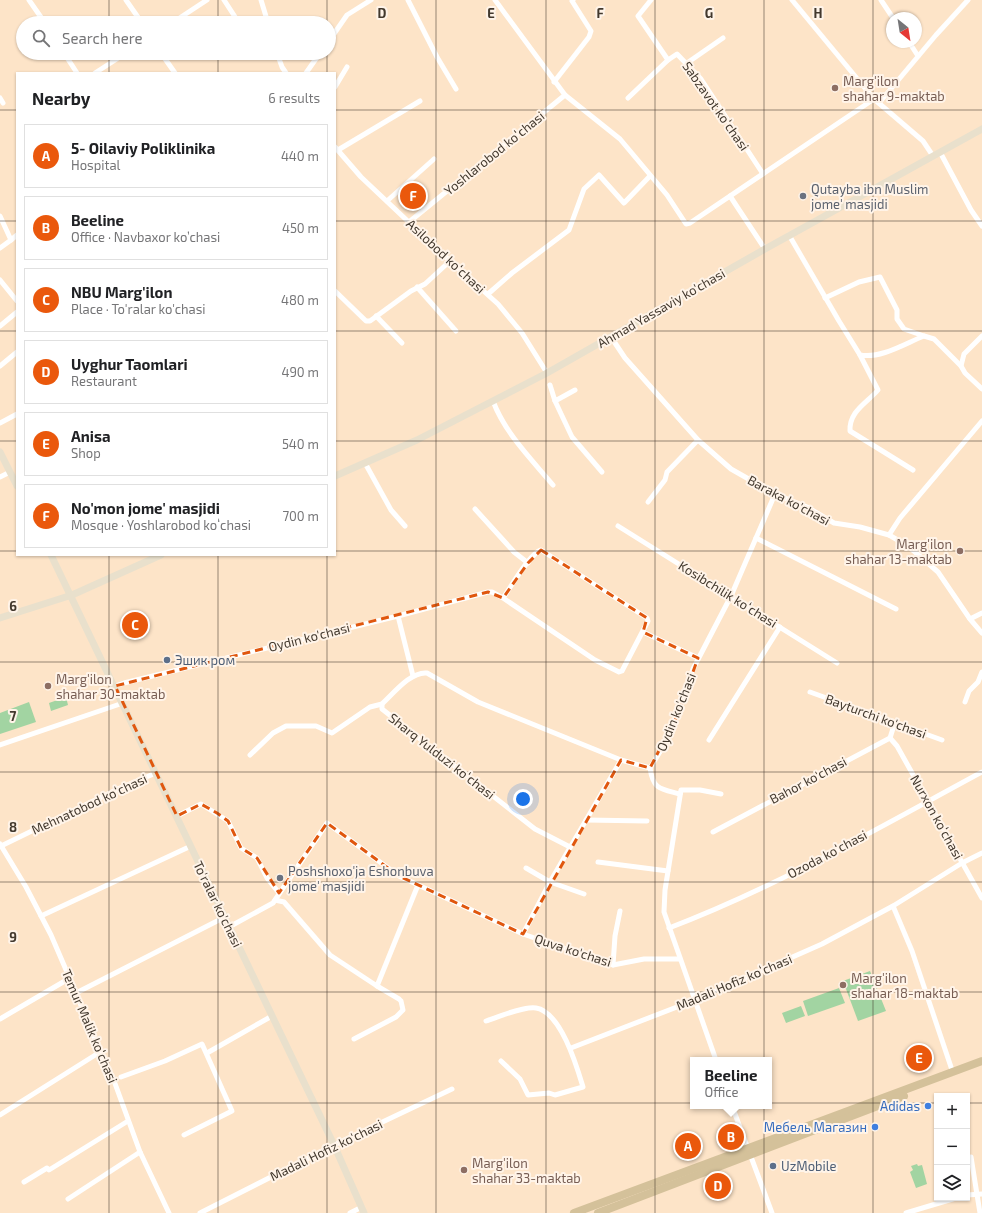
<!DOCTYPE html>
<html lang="en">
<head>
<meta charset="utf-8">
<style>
	body { margin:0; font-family:"Exo 2",sans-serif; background:#f2f2f2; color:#202124 }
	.controls { position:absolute; right:12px; bottom:12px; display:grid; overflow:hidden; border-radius:0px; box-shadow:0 1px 3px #0004 }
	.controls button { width:36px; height:36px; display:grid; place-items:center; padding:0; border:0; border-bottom:1px solid #e0e0e0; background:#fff; color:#202124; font:20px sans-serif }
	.compass { position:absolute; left:886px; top:12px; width:36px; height:36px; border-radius:50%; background:#fff; box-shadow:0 1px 3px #0004; rotate:150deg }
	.you { position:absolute; left:523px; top:799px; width:14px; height:14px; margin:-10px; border:3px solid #fff; border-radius:50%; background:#1a73e8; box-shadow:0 0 0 6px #1a73e833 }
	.badge { display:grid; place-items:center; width:26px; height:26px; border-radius:50%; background:#ea580c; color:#fff; font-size:13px; font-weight:700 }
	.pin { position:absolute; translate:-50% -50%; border:2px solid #fff; box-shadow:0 1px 4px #0006 }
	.popup { position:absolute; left:690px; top:1057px; width:82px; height:52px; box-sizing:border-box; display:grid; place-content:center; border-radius:0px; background:#fff; filter:drop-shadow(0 1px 3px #0005); font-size:13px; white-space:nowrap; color:#757577 }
	.popup b { font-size:15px; color:#202124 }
	.popup::after { content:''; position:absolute; left:50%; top:100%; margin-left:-8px; border:8px solid transparent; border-top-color:#fff }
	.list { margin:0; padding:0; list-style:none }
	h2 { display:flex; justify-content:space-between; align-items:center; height:52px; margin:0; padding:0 16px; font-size:17px }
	h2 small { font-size:13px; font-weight:400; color:#757577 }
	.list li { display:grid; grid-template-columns:26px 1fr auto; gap:12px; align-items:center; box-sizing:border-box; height:64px; margin:0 8px 8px; padding:0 8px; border:1px solid #e0e0e0; border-radius:0px }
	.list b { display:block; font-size:15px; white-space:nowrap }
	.list p { margin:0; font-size:13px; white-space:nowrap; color:#757577 }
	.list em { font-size:13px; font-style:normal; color:#757577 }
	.icon { flex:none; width:22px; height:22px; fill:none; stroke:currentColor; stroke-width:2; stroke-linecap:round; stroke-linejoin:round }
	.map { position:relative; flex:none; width:982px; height:1213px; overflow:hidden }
	.search { position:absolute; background:#fff; box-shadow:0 1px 3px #0004; left:16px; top:16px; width:320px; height:44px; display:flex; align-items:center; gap:10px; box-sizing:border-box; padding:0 14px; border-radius:22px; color:#757577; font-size:15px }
	.panel { position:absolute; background:#fff; box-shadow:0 1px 3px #0004; left:16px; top:72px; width:320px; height:484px; border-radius:0px }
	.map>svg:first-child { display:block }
</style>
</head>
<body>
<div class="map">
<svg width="982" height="1213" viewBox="0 0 982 1213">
	<rect width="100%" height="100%" fill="#fde4c8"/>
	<!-- green -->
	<g fill="#a2d4a2">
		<path d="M66,697l2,8 -17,6 -2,-8z"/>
		<path d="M29,702l7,20 -36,12v-21z"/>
		<path d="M870,971l16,40 -28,10 -15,-40z"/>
		<path d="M839,988l6,15 -37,13 -5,-15z"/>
		<path d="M801,1006l4,10 -19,7 -4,-10z"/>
		<path d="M917,1164l1,2 4,-1 5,19 -11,4 -6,-16 3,-2 -2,-4z"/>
	</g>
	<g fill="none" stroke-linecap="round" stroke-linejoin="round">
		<!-- street -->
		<g stroke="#fff" stroke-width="5">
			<path d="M29,0l16,23"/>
			<path d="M126,0l16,23"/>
			<path d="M224,0l15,23"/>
			<path d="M261,0l7,23"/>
			<path d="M408,0l29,57 19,32"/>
			<path d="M651,0l-13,16 30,44"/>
			<path d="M792,0l82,99 49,42 10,15"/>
			<path d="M881,0l12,18"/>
			<path d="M172,23l35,-23"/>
			<path d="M329,41l18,-26 24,-15"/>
			<path d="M909,42l9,14"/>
			<path d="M64,53l13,20"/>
			<path d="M161,53l14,20"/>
			<path d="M258,53l2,2 7,-2"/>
			<path d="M277,53l5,14 4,6"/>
			<path d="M687,63l36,-25"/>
			<path d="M95,73l31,-20"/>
			<path d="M306,73l14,-20"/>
			<path d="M554,82l35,-45 2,-6 -19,-30 1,-1"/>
			<path d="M335,87l12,-20"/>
			<path d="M565,95l55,44 47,56 19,29 4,-1 184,-124"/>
			<path d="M0,98l3,5"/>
			<path d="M628,98l40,-38 9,-6 24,25 62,95"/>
			<path d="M879,103l57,-68 32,-35"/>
			<path d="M335,147l26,30 89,84 48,43 24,29 25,40"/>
			<path d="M338,150l82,-49"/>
			<path d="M940,152l31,58 11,16"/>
			<path d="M730,196l35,53"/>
			<path d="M387,201l47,-42"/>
			<path d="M0,216l11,24 -11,8"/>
			<path d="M409,222l156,-127 -70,-95"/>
			<path d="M789,235l50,86 21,34c21,4 46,-12 64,-19l10,3 27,27"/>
			<path d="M11,240l6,-5"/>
			<path d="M0,280l17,21"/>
			<path d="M417,287l39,44"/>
			<path d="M335,291l31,30h4l41,-30 14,-7 25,-23"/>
			<path d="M488,294l24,-21 57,-43 15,-41 15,-14 25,28 26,-27"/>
			<path d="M825,298l34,-16 21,-5 17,33v9l7,10 20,7"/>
			<path d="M376,316l26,27"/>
			<path d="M0,326l17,-14"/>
			<path d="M982,336l-18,18 -3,12 4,7 17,16"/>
			<path d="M611,337l14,21 73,82 33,29 44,25 32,13 27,16 26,4 29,8 19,11 30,26 32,47 12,14"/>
			<path d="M860,355l18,35c-11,13 -29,21 -28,41l63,39"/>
			<path d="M0,366l17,-14"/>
			<path d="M550,385l5,16 20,-11"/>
			<path d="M493,401c12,32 38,58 60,84"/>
			<path d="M555,401l17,36 30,35"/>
			<path d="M0,423l17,-9"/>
			<path d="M365,463l26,47 14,16"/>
			<path d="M0,477l10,-5"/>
			<path d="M648,502l17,-22 2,-8 31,-32"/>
			<path d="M475,509l39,43 14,11"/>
			<path d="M618,526l219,137"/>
			<path d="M889,535l11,-17 82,-97"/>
			<path d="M756,538l140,71"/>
			<path d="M398,616l15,60"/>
			<path d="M970,619l12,-6"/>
			<path d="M643,632l55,26"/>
			<path d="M115,686l9,-3 274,-67 90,-24h4l11,6 92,62 24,12 3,-1 26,-50 -1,-3 -106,-68c-11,3 -30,37 -38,48"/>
			<path d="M810,692l132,48"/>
			<path d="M965,702l4,-11 9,-9 4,-10"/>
			<path d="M890,738l7,8 85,152"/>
			<path d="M709,740l71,-113"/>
			<path d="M0,745l123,-42"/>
			<path d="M250,755l23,-22 13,-7h30l16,7 38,-26 12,-3"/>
			<path d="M680,794c-19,-5 -27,-4 -30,-26l16,-26 27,-73 38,-73 44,-102"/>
			<path d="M177,816l24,-12 27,17 13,27 16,10 10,20 12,15"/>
			<path d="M586,820l61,1"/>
			<path d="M713,832l177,-94 5,-16"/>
			<path d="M0,844l26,43 25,48 25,58 24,59 13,26 27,74 29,61"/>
			<path d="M1,846l119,-58 36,-15"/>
			<path d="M570,847l-35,-18 -153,-120v-5c11,-10 29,-33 45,-31l51,29 143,58"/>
			<path d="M598,862l70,9"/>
			<path d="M526,868l24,14 34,12"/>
			<path d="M275,900l9,2 46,53 47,31 41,-101"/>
			<path d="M893,906l19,45 41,122"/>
			<path d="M41,916l150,-70"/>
			<path d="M229,927l44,-24 54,-80 72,53 124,58 90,31 31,-6h36"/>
			<path d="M669,928c108,-41 211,-101 313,-156"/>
			<path d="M523,934l27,-52 71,-122 29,8"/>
			<path d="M613,965l2,-29 5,-25"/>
			<path d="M76,993l149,-76"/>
			<path d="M0,1019l70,-41"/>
			<path d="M486,1021c12,-4 38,-15 50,-13 25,4 41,59 47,79l-28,8 -6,-2 -21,2 -8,-16 -19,-18"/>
			<path d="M354,1039l42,-22 7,-7 -2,-9 -2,-2 -22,-13"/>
			<path d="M571,1048l124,-48 127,-56 71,-38 69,-43 20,-10"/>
			<path d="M207,1053l65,-37"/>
			<path d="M716,1060l-52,-148 1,-22 16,-100h19l21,4"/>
			<path d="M121,1077l44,-16 37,-17 30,67 -48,24"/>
			<path d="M732,1106l40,107"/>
			<path d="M0,1115l100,-63"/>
			<path d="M971,1157l9,56"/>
			<path d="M24,1182l23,-14 2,2 79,-49"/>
			<path d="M967,1195l15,-1"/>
			<path d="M68,1199l72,-47"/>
			<path d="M200,1213l134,-68 118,-56"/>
			<path d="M350,1213l12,-6"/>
			<path d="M906,1213l50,-15"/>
		</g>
		<!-- secondary -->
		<g stroke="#e9e0cc" stroke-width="7">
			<path d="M0,452l17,34"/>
			<path d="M335,476l82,-36 130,-67 218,-124 217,-120"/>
			<path d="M51,555l283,590 30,68"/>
			<path d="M0,618l72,-23 89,-40"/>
		</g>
		<!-- primary -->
		<g stroke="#d4c19a" stroke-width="8">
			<path d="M574,1213l408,-152"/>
			<path d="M598,1213l306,-117"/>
		</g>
	</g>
	<!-- marked area -->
	<path fill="none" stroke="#e0570e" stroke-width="3" stroke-dasharray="8 5" stroke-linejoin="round" d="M541,550l106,68 -4,14 55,26 -20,56 -28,54 -29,-8 -98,174 -124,-58 -72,-53 -48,70 -22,-35 -16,-10 -13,-27 -11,-8 -16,-9 -24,12 -62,-130 373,-94 15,6 25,-35z"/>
	<!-- grid -->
	<path fill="none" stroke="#43392e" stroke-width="1" stroke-opacity="0.55" d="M109,0v23M218,0v23M327,0v23M436,0v1213M546,0v1213M655,0v1213M764,0v1213M873,0v1213M109,53v20M218,53v20M327,53v20M0,110h17M335,110h647M0,221h17M335,221h647M0,331h17M335,331h647M0,441h17M335,441h647M0,551h17M335,551h647M109,555v658M218,555v658M327,555v658M0,662h982M0,772h982M0,882h982M0,992h982M0,1103h937M967,1103h15"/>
	<!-- markers -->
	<g fill="#8d6e63" stroke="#fff4e9" stroke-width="1.5">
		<circle cx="835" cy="88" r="4"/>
		<circle cx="960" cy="551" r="4"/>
		<circle cx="48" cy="686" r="4"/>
		<circle cx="843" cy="985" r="4"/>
		<circle cx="464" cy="1170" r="4"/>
	</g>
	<g fill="#6b7280" stroke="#fff4e9" stroke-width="1.5">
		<circle cx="803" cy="196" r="4"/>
		<circle cx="280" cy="878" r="4"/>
	</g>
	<g fill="#5c6f8a" stroke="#fff4e9" stroke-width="1.5">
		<circle cx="167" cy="660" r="4"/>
		<circle cx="773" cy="1166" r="4"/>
	</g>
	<g fill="#3f7fe0" stroke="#fff4e9" stroke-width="1.5">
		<circle cx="928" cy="1106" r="4"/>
		<circle cx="875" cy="1127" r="4"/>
	</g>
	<g text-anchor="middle" stroke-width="4" stroke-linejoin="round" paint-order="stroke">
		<!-- education labels -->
		<g font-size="13" fill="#785e54" stroke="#fff4e9" text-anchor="start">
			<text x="843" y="86">Marg'ilon<tspan x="843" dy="15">shahar 9-maktab</tspan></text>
			<text x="952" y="549" text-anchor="end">Marg'ilon<tspan x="952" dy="15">shahar 13-maktab</tspan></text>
			<text x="56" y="684">Marg'ilon<tspan x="56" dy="15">shahar 30-maktab</tspan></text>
			<text x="851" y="983">Marg'ilon<tspan x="851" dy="15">shahar 18-maktab</tspan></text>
			<text x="472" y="1168">Marg'ilon<tspan x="472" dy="15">shahar 33-maktab</tspan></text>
		</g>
		<!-- street labels -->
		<g font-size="13" fill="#43392e" stroke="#fff4e9">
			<text transform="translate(716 106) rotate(55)" y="5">Sabzavot koʻchasi</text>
			<text transform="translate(494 153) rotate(-39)" y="5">Yoshlarobod koʻchasi</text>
			<text transform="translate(446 256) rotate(43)" y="5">Asilobod koʻchasi</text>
			<text transform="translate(661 308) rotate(-30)" y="5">Ahmad Yassaviy ko'chasi</text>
			<text transform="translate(789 500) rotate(28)" y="5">Baraka ko'chasi</text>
			<text transform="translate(728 594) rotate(32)" y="5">Kosibchilik koʻchasi</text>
			<text transform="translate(309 637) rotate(-14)" y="5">Oydin ko'chasi</text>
			<text transform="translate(676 712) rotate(-68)" y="5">Oydin ko'chasi</text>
			<text transform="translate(876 716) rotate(20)" y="5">Bayturchi ko'chasi</text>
			<text transform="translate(442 756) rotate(38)" y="5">Sharq Yulduzi koʻchasi</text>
			<text transform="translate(808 780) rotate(-28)" y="5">Bahor ko'chasi</text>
			<text transform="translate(89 804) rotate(-25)" y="5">Mehnatobod koʻchasi</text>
			<text transform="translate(937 817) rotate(61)" y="5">Nurxon koʻchasi</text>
			<text transform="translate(827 854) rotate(-28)" y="5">Ozoda koʻchasi</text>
			<text transform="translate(218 904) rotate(64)" y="5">To'ralar ko'chasi</text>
			<text transform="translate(573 950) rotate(18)" y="5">Quva ko'chasi</text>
			<text transform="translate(734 982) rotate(-23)" y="5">Madali Hofiz koʻchasi</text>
			<text transform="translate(90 1026) rotate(67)" y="5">Temur Malik koʻchasi</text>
			<text transform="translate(326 1150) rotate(-26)" y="5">Madali Hofiz ko'chasi</text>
		</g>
		<!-- worship labels -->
		<g font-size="13" fill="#5b616d" stroke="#fff4e9" text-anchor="start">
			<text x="811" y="194">Qutayba ibn Muslim<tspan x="811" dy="15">jome' masjidi</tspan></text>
			<text x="288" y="876">Poshshoxo'ja Eshonbuva<tspan x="288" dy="15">jome' masjidi</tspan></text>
		</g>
		<!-- service labels -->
		<g font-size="13" fill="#4e5e75" stroke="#fff4e9" text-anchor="start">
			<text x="175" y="665">Эшик ром</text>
			<text x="781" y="1171">UzMobile</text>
		</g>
		<!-- shop labels -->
		<g font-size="13" fill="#366cbe" stroke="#fff4e9" text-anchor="end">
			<text x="920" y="1111">Adidas</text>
			<text x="867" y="1132">Мебель Магазин</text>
		</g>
	</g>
	<g font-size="13" text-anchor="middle" font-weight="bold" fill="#43392e" stroke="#fff4e9" stroke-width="4" stroke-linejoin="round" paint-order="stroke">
		<text x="382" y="18">D</text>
		<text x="491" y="18">E</text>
		<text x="600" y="18">F</text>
		<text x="709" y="18">G</text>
		<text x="818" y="18">H</text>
		<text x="13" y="611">6</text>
		<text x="13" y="721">7</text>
		<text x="13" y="832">8</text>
		<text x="13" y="942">9</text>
	</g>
</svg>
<div class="controls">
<button>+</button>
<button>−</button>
<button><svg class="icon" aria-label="layers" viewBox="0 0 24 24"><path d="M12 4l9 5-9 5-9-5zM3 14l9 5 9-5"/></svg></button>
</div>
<svg class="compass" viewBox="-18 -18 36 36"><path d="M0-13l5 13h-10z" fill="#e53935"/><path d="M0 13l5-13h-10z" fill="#757577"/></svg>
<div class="you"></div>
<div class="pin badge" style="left:688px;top:1146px">A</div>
<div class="pin badge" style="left:731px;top:1137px">B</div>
<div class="popup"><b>Beeline</b>Office</div>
<div class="pin badge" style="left:135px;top:625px">C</div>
<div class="pin badge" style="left:718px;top:1186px">D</div>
<div class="pin badge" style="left:919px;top:1058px">E</div>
<div class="pin badge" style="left:413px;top:196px">F</div>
<div class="search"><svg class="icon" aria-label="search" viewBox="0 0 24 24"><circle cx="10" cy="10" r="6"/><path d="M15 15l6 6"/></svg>Search here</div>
<section class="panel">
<h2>Nearby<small>6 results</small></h2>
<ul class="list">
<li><span class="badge">A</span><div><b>5- Oilaviy Poliklinika</b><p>Hospital</p></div><em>440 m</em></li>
<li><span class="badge">B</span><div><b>Beeline</b><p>Office · Navbaxor ko’chasi</p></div><em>450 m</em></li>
<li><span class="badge">C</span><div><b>NBU Marg'ilon</b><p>Place · To'ralar ko'chasi</p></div><em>480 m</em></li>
<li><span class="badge">D</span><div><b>Uyghur Taomlari</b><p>Restaurant</p></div><em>490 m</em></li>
<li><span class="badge">E</span><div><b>Anisa</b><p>Shop</p></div><em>540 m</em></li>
<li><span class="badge">F</span><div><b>No'mon jome' masjidi</b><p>Mosque · Yoshlarobod koʻchasi</p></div><em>700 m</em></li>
</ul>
</section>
</div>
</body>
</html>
